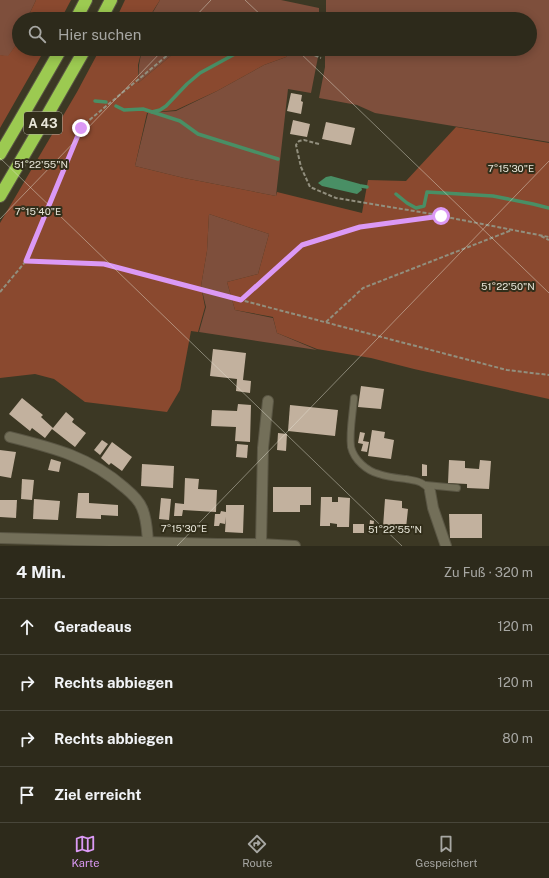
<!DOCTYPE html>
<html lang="de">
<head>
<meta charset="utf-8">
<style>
	body { margin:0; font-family:"Public Sans",sans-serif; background:#393628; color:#f1f3f6 }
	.stop { position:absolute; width:12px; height:12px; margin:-9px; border:3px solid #db99f5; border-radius:50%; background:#fff }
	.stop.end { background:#db99f5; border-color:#fff; box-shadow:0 1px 4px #0008 }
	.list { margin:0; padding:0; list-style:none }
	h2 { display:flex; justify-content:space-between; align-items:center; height:52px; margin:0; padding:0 16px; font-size:17px }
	h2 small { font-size:13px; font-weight:400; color:#a7a7a3 }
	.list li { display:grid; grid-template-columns:26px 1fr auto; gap:12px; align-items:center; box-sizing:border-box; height:56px; padding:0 16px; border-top:1px solid #48463a }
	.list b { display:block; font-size:15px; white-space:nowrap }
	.list em { font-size:13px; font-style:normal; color:#a7a7a3 }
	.icon { flex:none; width:22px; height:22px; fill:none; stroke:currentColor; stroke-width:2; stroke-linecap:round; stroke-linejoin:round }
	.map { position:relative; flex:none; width:549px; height:546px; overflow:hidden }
	.search { position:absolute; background:#2d2a1b; box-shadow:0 2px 10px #0003; left:12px; right:12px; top:12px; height:44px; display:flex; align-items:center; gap:10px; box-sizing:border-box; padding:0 14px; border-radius:22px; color:#a7a7a3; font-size:15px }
	.sheet { height:276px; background:#2d2a1b }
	nav { display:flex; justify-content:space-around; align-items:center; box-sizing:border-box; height:56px; border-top:1px solid #48463a; background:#2d2a1b; font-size:11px; color:#a7a7a3 }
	nav a { display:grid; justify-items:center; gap:2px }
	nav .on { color:#db99f5 }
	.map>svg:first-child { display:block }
</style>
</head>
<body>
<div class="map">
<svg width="549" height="546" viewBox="0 0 549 546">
	<rect width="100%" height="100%" fill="#3c3824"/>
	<!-- green -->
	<g fill="#7e4f3c">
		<path d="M0,0h36l-9,19h-8v19l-3,7 -8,12 -8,-2z"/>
		<path d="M160,0h121l38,8v11h-170z"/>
		<path d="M326,0h223v142l-174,-29 -18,-8 -38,-7 6,-31v-18h205v-30h-204z"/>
		<path d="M142,49h37l-41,34 1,-18z"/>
		<path d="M290,49h28v8l-7,36 -23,-4 -12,107 -92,-18 -49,-12 13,-53 28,-2 41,-20 47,-26 22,-8z"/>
		<path d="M209,214l60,20 -11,40 -31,8 8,28 38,8 4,15 40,17 -118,-18 7,-25 -5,-21 6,-35z"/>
	</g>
	<!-- forest -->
	<g fill="#8a492f">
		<path d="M36,0h35l-10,19h-34z"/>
		<path d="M125,0h35l-12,19h-32z"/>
		<path d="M19,38v11h26l-45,79v-73l8,1 8,-11z"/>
		<path d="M100,49h42l-4,16v18l41,-34h111l-4,8 -22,8 -47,26 -41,19 -29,3 -12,53 49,12 92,18 1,-4 85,21 6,-33 38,1 50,-54 93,16v256l-135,-30 -43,-11 -54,-9 -40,-16 -4,-16 -38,-7 -8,-28 31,-8 11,-40 -60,-20 -2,37 -6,35 4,21 -7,25 -7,-1 -11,59 -13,22 -82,-10 -31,-23 -19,-5 -35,4v-155l77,-131z"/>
	</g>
	<!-- water -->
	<path fill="#498f65" d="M331,176l29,8 1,2 1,4 -5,4 -35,-8 -4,-3 8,-6z"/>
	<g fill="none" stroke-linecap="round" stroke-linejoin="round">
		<!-- stream -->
		<g stroke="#498f65" stroke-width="3.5">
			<path d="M95,101l11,1"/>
			<path d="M116,106l8,4 19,-1 37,12 18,13 80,25"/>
			<path d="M152,112l8,-2 6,-4 21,-22 13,-11 44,-24"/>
			<path d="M361,186l6,1"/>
			<path d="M396,194l11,9 9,5 8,-2 3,-14 66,4 40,8 16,4"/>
		</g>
	</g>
	<!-- building -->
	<g fill="#c2b19e">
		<path d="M291,93l11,2 -1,6 2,1 -2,12 -14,-3z"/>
		<path d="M293,120l17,4 -3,13 -17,-3z"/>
		<path d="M326,122l29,6 -4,17 -29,-6z"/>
		<path d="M213,349l33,4 -3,27 8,1 -1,12 -14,-2 1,-12 -27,-3z"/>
		<path d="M361,386l23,3 -3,20 -23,-2z"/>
		<path d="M22,398l21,17 -2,2 12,11 13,-16 8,7 -2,3 14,11 -11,14 -23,-18 -7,9 -13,-10 -2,3 -21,-17z"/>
		<path d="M238,404l13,1 -1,37 -15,-1 1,-14 -25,-1 1,-16 25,1z"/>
		<path d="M290,405l48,5 -3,26 -47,-5z"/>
		<path d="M372,430l13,2 -1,6 10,2 -3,19 -23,-3z"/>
		<path d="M360,432l5,1 -2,8 6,1 -2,10 -6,-1 2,-7 -5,-1z"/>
		<path d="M278,433l9,1 -1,17 -9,-1z"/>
		<path d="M102,440l6,4 -8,11 -6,-5z"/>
		<path d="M112,442l20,15 -10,14 -11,-8 -2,2 -8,-7z"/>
		<path d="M237,444l11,1 -1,13 -11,-1z"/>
		<path d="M0,450l16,2 -5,26 -11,-2z"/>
		<path d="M51,459l10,3 -2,10 -11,-2z"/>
		<path d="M449,460l16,1v7l14,1 1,-9 11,1 -2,28 -22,-1v-4l-19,-1z"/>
		<path d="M142,464l32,2 -1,22 -32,-2z"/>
		<path d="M422,464l5,1v11h-5z"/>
		<path d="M185,478l14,1 -1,10 19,1 -1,22 -33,-2 -1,6h-8l1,-13 9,1z"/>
		<path d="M22,479l12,1 -2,20 -11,-1z"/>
		<path d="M273,487h38v18h-11v7h-27z"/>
		<path d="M78,493h11v10l29,2v11l-17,-1v4l-25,-1z"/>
		<path d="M321,497h11v5h6v-5l12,1 -1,29h-12v-3l-7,-1v3h-10z"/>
		<path d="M161,498l10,1 -2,21 -10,-1z"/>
		<path d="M34,499l26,2 -2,19 -25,-1z"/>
		<path d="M385,499l17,2v7l6,1 -2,19 -23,-1z"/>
		<path d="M0,500h17l-1,18 -16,-1z"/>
		<path d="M226,505h18l-1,28 -18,-1 1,-15 -1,7 -5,-1 -1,3h-5l1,-12h5l1,-3 5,1z"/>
		<path d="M449,514h33v24h-32z"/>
		<path d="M370,520l4,1 -1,9h-4z"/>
		<rect x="353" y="524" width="11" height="9"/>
	</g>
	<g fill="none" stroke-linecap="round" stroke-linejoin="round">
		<defs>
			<g id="lane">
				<path d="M354,398c-1,15 -5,34 -3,49 3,13 16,24 28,27 8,3 18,4 27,5 11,2 17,2 24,12"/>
				<path d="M426,485l31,3"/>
			</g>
			<g id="street">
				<path d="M10,437c44,11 80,20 115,51 6,5 14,12 17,20 5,11 5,23 6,34"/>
				<path d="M430,491l3,17 13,38"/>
				<path d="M0,538l218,6h43l34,2"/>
				<path d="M261,544l2,-96 5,-47"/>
			</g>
			<g id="highway">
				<path d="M76,19l10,-19"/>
				<path d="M101,19l10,-19"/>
				<path d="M0,154l20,-34 41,-71"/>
				<path d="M0,196l41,-70 44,-77"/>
			</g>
		</defs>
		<!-- lane casing -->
		<use href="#lane" stroke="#5a5644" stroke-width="8"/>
		<!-- street casing -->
		<use href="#street" stroke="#5a5644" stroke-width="12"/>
		<!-- highway casing -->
		<use href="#highway" stroke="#5a5644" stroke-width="14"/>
		<!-- path -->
		<g stroke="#928f7e" stroke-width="2" stroke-dasharray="4 2" stroke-linecap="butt">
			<path d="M305,49l2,3 14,6"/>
			<path d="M319,144l-15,-4 -5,1 -3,4 5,22 9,20 26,11 102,17"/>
			<path d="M541,236l8,4"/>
			<path d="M26,261l55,-134 94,-78"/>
			<path d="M0,292l26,-31 78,3 403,106 42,5"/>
			<path d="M241,300l61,-55 58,-18 81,-11 108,21"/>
			<path d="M326,322l37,-34 149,-58"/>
		</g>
		<!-- lane -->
		<use href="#lane" stroke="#736f59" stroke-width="6"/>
		<!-- street -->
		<use href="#street" stroke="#736f59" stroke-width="10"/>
		<!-- highway -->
		<use href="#highway" stroke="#9cca51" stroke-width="12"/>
	</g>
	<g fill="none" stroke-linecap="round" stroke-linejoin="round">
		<!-- route -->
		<path stroke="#db99f5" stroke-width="5" d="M81,128l-55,133 78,3 137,36 61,-55 58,-18 81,-11"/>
	</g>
	<!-- ticks -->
	<path fill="none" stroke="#e7e5d8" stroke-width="1" stroke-opacity="0.45" d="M245,0l20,19M193,19l18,-19M296,49l253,244M0,158l402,388M0,219l164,-170M177,546l372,-385"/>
	<g text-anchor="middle" stroke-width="4" stroke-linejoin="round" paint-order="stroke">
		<!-- shield labels -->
		<rect fill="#322e1a" stroke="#b1ae9f" stroke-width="1" x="24" y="112" width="38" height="22" rx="3"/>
		<g font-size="13" font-weight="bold" fill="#e7e5d8">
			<text x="43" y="128">A 43</text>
		</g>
	</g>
	<g font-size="10" text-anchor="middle" fill="#e7e5d8" stroke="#322e1a" stroke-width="4" stroke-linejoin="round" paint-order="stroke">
		<text x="41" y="168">51°22'55"N</text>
		<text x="511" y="172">7°15'30"E</text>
		<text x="38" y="215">7°15'40"E</text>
		<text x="508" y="290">51°22'50"N</text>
		<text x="184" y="532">7°15'30"E</text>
		<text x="395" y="533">51°22'55"N</text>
	</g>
</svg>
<div class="stop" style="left:441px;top:216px"></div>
<div class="stop end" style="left:81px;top:128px"></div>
<div class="search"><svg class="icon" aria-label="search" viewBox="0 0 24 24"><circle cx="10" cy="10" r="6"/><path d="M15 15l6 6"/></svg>Hier suchen</div>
</div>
<section class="sheet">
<h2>4 Min.<small>Zu Fuß · 320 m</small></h2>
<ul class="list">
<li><svg class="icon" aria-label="ahead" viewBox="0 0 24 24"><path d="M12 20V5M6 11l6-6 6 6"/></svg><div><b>Geradeaus</b></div><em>120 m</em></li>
<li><svg class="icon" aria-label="right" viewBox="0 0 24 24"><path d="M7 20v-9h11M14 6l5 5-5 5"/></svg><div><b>Rechts abbiegen</b></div><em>120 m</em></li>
<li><svg class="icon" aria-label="right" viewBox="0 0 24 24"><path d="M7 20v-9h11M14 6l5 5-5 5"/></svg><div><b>Rechts abbiegen</b></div><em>80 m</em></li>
<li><svg class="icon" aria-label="arrive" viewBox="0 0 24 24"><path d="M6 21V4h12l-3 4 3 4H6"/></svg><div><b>Ziel erreicht</b></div></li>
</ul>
</section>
<nav>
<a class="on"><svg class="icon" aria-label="map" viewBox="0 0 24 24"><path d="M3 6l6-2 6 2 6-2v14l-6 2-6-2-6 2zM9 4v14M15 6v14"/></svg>Karte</a>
<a><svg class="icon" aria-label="directions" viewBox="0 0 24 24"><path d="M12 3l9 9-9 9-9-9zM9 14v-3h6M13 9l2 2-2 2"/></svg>Route</a>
<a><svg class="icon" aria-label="saved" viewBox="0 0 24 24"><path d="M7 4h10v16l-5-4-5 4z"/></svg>Gespeichert</a>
</nav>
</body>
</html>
